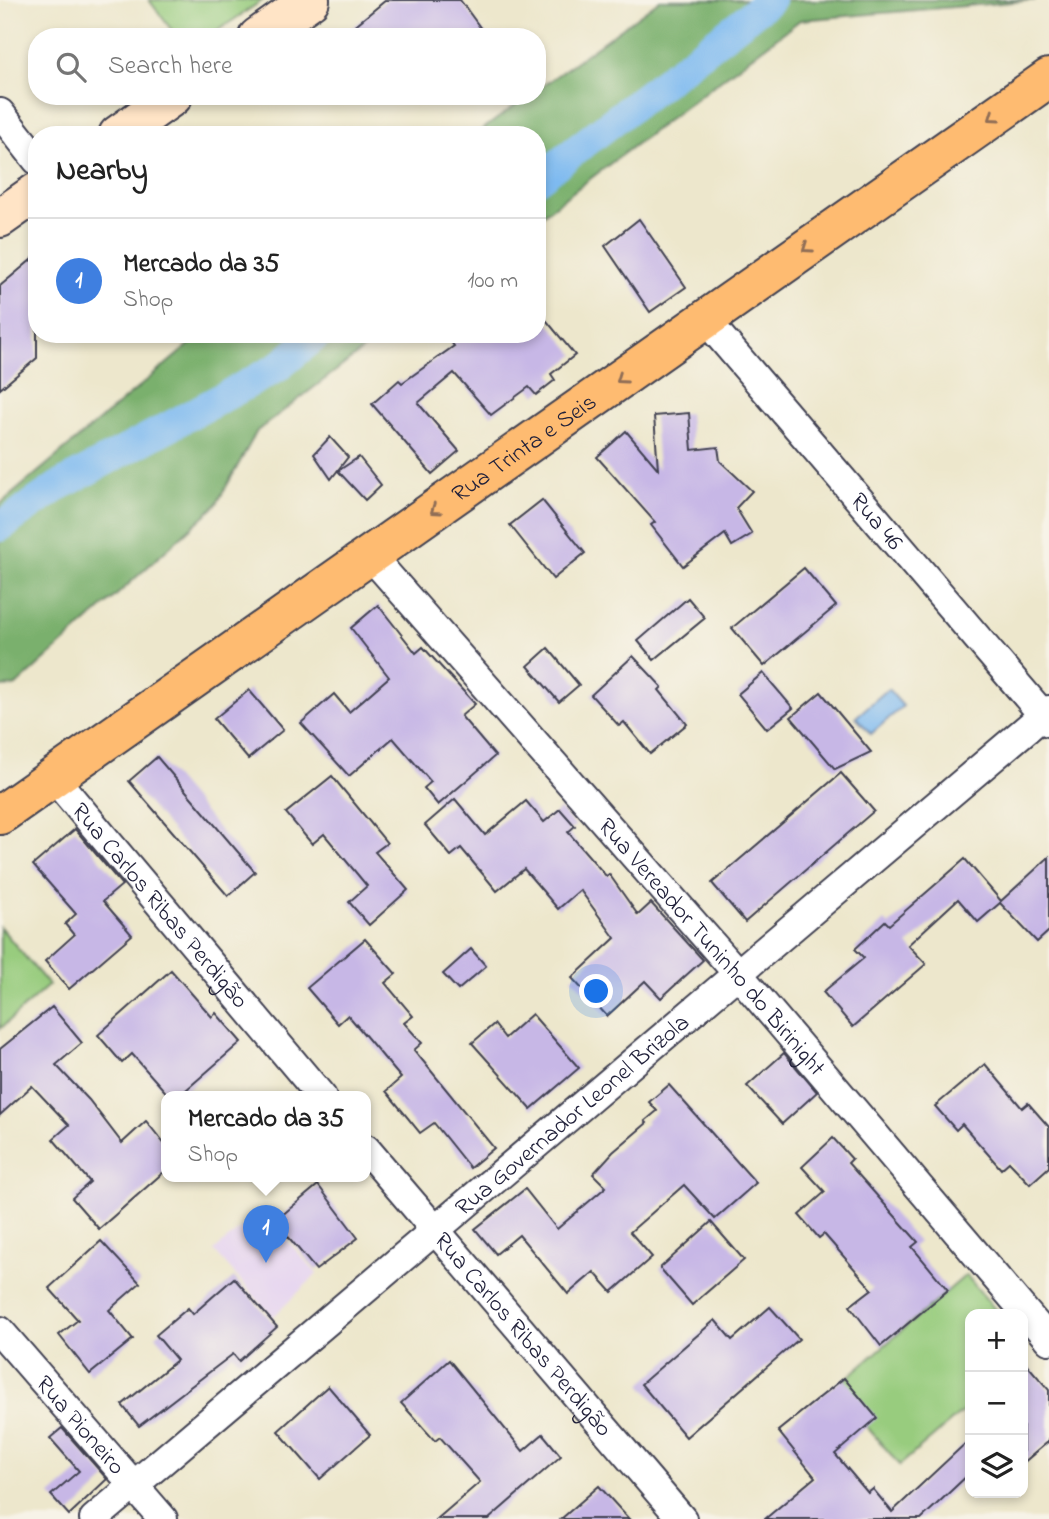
<!DOCTYPE html>
<html lang="en">
<head>
<meta charset="utf-8">
<style>
	body { margin:0; font-family:"Indie Flower",sans-serif; background:#f2f2f2; color:#222 }
	.controls { position:absolute; right:21px; bottom:21px; display:grid; overflow:hidden; border-radius:14px; box-shadow:0 4px 10px #0003 }
	.controls button { width:63px; height:63px; display:grid; place-items:center; padding:0; border:0; border-bottom:2px solid #e0e0e0; background:#fff; color:#222; font:35px sans-serif }
	.you { position:absolute; left:597px; top:992px; width:24px; height:24px; margin:-18px; border:5px solid #fff; border-radius:50%; background:#1a73e8; box-shadow:0 0 0 10px #1a73e833 }
	.badge { display:grid; place-items:center; width:46px; height:46px; border-radius:50%; background:#d93025; color:#fff; font-size:23px; font-weight:700 }
	.pin { position:absolute; translate:-50% -58px; filter:drop-shadow(0 2px 4px #0008) }
	.pin::after { content:''; position:absolute; top:37px; width:24px; height:21px; background:inherit; clip-path:polygon(0 0,100% 0,50% 100%) }
	.popup { position:absolute; left:161px; top:1091px; width:210px; height:91px; box-sizing:border-box; display:grid; place-content:center; border-radius:14px; background:#fff; filter:drop-shadow(0 2px 5px #0005); font-size:23px; white-space:nowrap; color:#767676 }
	.popup b { font-size:26px; color:#222 }
	.popup::after { content:''; position:absolute; left:50%; top:100%; margin-left:-14px; border:14px solid transparent; border-top-color:#fff }
	.list { margin:0; padding:0; list-style:none }
	h2 { display:flex; justify-content:space-between; align-items:center; height:91px; margin:0; padding:0 28px; font-size:30px }
	h2 small { font-size:23px; font-weight:400; color:#767676 }
	.list li { display:grid; grid-template-columns:46px 1fr auto; gap:21px; align-items:center; box-sizing:border-box; height:126px; padding:0 28px; border-top:2px solid #e0e0e0 }
	.list b { display:block; font-size:26px; white-space:nowrap }
	.list p { margin:0; font-size:23px; white-space:nowrap; color:#767676 }
	.list em { font-size:23px; font-style:normal; color:#767676 }
	.icon { flex:none; width:38px; height:38px; fill:none; stroke:currentColor; stroke-width:2; stroke-linecap:round; stroke-linejoin:round }
	.map { position:relative; flex:none; width:1049px; height:1519px; overflow:hidden }
	.search { position:absolute; background:#fff; box-shadow:0 4px 10px #0003; left:28px; top:28px; width:518px; height:77px; display:flex; align-items:center; gap:18px; box-sizing:border-box; padding:0 24px; border-radius:28px; color:#767676; font-size:26px }
	.panel { position:absolute; background:#fff; box-shadow:0 4px 10px #0003; left:28px; top:126px; width:518px; height:217px; border-radius:28px }
	.map>svg:first-child { display:block }
</style>
</head>
<body>
<div class="map">
<svg width="1049" height="1519" viewBox="0 0 1049 1519">
	<rect width="100%" height="100%" fill="#f7f3e8"/>
	<filter id="ink" filterUnits="userSpaceOnUse"><feTurbulence type="fractalNoise" baseFrequency=".0143" numOctaves="2"/><feDisplacementMap in="SourceGraphic" scale="14" xChannelSelector="R" yChannelSelector="G"/><feConvolveMatrix kernelMatrix="1 2 1 2 8 2 1 2 1" color-interpolation-filters="sRGB"/></filter>
	<filter id="wash" filterUnits="userSpaceOnUse"><feTurbulence type="fractalNoise" baseFrequency=".00686" numOctaves="4" result="noise"/><feDisplacementMap in="SourceGraphic" scale="28" xChannelSelector="R" yChannelSelector="G"/><feGaussianBlur stdDeviation="1.57" result="paint"/><feColorMatrix in="noise" values="0 0 0 0 0 0 0 0 0 0 0 0 0 0 0 0 0 1.4 0 .05"/><feComposite in="paint" operator="in"/></filter>
	<g filter="url(#wash)">
		<rect width="100%" height="100%" fill="#ede7cc"/>
		<!-- built -->
		<path fill="#e5d3f1" d="M261,1211l56,63 -44,43 -59,-66z"/>
		<!-- green -->
		<g fill="#98cc7e" stroke="#5d775c" stroke-width="2">
			<path d="M149,0h114l-55,37h-31z"/>
			<path d="M0,927l49,58 -49,44z"/>
			<path d="M966,1275l33,39h-29v91l-70,60 -66,-76z"/>
		</g>
		<!-- forest -->
		<g fill="#7ab06d" stroke="#4e6954" stroke-width="2">
			<path d="M660,0h376l-236,20 -263,199v-84h-62l53,-39h9v-6z"/>
			<path d="M202,334h182l-127,97 -41,74 -200,181 -16,1v-183z"/>
		</g>
		<!-- water -->
		<path fill="#7ebaf0" stroke="#506e96" stroke-width="2" d="M888,689l15,17 -32,28 -15,-17z"/>
		<g fill="none" stroke-linecap="round" stroke-linejoin="round">
			<!-- canal -->
			<g stroke="#7ebaf0" stroke-width="30">
				<path d="M537,180l233,-180"/>
				<path d="M0,527l57,-40 220,-119 41,-34"/>
			</g>
		</g>
		<g id="blocks">
			<!-- building -->
			<g fill="#c7b7e6">
				<path d="M386,0h74l27,37h-146z"/>
				<path d="M639,219l47,68 -36,25 -45,-66z"/>
				<path d="M37,255v103l-37,31v-103z"/>
				<path d="M537,309l38,46 -24,19 4,6 -19,15 -7,-8 -38,28 -37,-42 -36,30 41,48 -27,23 -60,-70 27,-24 3,3 52,-37 -9,-12h92z"/>
				<path d="M689,413l3,37 26,-3 2,14 32,30 -16,17 16,26 -20,12 -7,-12 -42,32 -32,-41 4,-3 -58,-65 29,-26 32,38 -4,-53z"/>
				<path d="M330,437l18,20 -17,22 -17,-25z"/>
				<path d="M359,457l22,28 -16,15 -27,-29z"/>
				<path d="M542,500l43,53 -32,26 -43,-54z"/>
				<path d="M804,568l32,38 -72,60 -32,-38z"/>
				<path d="M688,598l17,20 -51,42 -16,-19z"/>
				<path d="M378,605l38,48 7,-6 52,57 -14,12 34,40 -57,49 -14,-17 7,-6 -38,-44 -44,38 -48,-53 33,-29 15,18 40,-35 -38,-49z"/>
				<path d="M548,648l31,37 -20,17 -31,-36z"/>
				<path d="M633,656l29,31 -3,3 28,34 -37,30 -26,-32 -5,4 -28,-31z"/>
				<path d="M763,673l30,35 -26,21 -29,-35z"/>
				<path d="M249,690l34,40 -35,29 -34,-40z"/>
				<path d="M821,692l50,60 -36,17 -44,-52z"/>
				<path d="M157,757l98,115 -27,24 -99,-115z"/>
				<path d="M841,773l33,38 -129,111 -33,-39z"/>
				<path d="M332,776l55,67 -12,9 33,38 -39,35 -20,-23 18,-16 -43,-52 -12,10 -26,-31z"/>
				<path d="M455,799l30,36 41,-34 18,21 16,-13 15,17 -7,6 38,44 3,-2 29,41 13,-12 52,57 -42,38 -16,-17 -38,35 -35,-38 43,-40 -35,-48 -22,19 -34,-40 -27,22 -36,-43 -10,8 -26,-31z"/>
				<path d="M75,829l47,56 -19,16 29,34 -63,54 -24,-28 29,-26 -9,-11 11,-10 -43,-49z"/>
				<path d="M1049,857v74l-12,11 -37,-39 -22,19 -20,-23 -50,46 18,19 -73,63 -30,-35 41,-34 -9,-9 30,-28 4,4 76,-66 36,42z"/>
				<path d="M365,939l31,35 -11,9 28,33 -9,7 18,20 -8,7 80,98 -24,20 -36,-45 -14,10 -34,-42 15,-13 -53,-63 -10,9 -31,-36z"/>
				<path d="M471,949l15,17 -28,24 -15,-16z"/>
				<path d="M171,970l41,47 4,-4 25,29 -63,55h-8l-38,-43 -10,9 -24,-28z"/>
				<path d="M52,1007l30,36 -26,22 33,35 33,43 24,-22 20,25v24l-67,59 -27,-31 18,-16 -37,-43 16,-14 -37,-39 -32,29v-66z"/>
				<path d="M532,1014l47,54 -48,41 -59,-66 22,-19 11,14z"/>
				<path d="M784,1053l33,39 -35,32 -35,-38z"/>
				<path d="M985,1064l37,44 6,-5 21,24v40l-19,17 -21,-22 -8,7 -39,-45 -6,6 -21,-24z"/>
				<path d="M669,1085l87,98 -41,36 -31,-34 -54,47 22,25 -40,35 -18,-20 -26,22 -49,-59 -23,19 -21,-25 50,-40 32,40 49,-42 -13,-13 20,-22 34,-29 -2,-2 12,-10 -8,-9z"/>
				<path d="M833,1138l19,21 -4,4 70,79 -6,5 36,43 -67,56 -31,-40 22,-17 -48,-55 -5,4 -20,-23 26,-23 -23,-25z"/>
				<path d="M318,1185l40,53 -42,32 -41,-49z"/>
				<path d="M711,1222l33,38 -52,45 -32,-37z"/>
				<path d="M101,1241l39,42 -31,27 24,29 -43,35 -31,-39 19,-15 -29,-32z"/>
				<path d="M234,1278l43,49 -38,34 -6,-7 -94,72 -17,-21 55,-45 -21,-25 32,-27 5,6z"/>
				<path d="M770,1307l29,32 -113,98 -45,-53 74,-64 17,20z"/>
				<path d="M449,1360l74,91 20,-17 18,22 -72,63h-52l43,-37 -40,-45 -5,4 -34,-38z"/>
				<path d="M1023,1360l26,30v51l-26,22z"/>
				<path d="M844,1378l33,40 -42,36 33,39 5,-4 19,23 78,-73v34l-49,46h-156l50,-42 -37,-46z"/>
				<path d="M328,1386l42,49 -50,44 -42,-48z"/>
				<path d="M62,1428l45,51 -38,36 -18,-20 28,-24 -29,-33z"/>
				<path d="M599,1486l30,33h-68z"/>
			</g>
		</g>
	</g>
	<g filter="url(#ink)">
		<use href="#blocks" fill-opacity="0" stroke="#404051" stroke-width="2"/>
		<g fill="none" stroke-linecap="round" stroke-linejoin="round">
			<defs>
				<g id="street">
					<path d="M0,113l37,47"/>
					<path id="s1" d="M706,320l343,402"/>
					<path id="s2" d="M370,555l369,420 310,365"/>
					<path id="s3" d="M54,778l268,319"/>
					<path id="s4" d="M366,1149l316,370"/>
					<path id="s5" d="M0,1331l163,188"/>
					<path id="s6" d="M94,1519l955,-809"/>
				</g>
				<g id="secondary">
					<path d="M258,37l52,-37"/>
					<path d="M118,135l55,-39"/>
					<path d="M0,218l37,-26"/>
				</g>
				<g id="primary">
					<path id="s7" d="M0,815l1049,-737"/>
				</g>
			</defs>
			<!-- street casing -->
			<use href="#street" stroke="#404051" stroke-width="32"/>
			<!-- secondary casing -->
			<use href="#secondary" stroke="#404051" stroke-width="42"/>
			<!-- primary casing -->
			<use href="#primary" stroke="#404051" stroke-width="42"/>
			<!-- street -->
			<use href="#street" stroke="#fff" stroke-width="28"/>
			<!-- secondary -->
			<use href="#secondary" stroke="#ffe4c6" stroke-width="38"/>
			<!-- primary -->
			<use href="#primary" stroke="#febb71" stroke-width="38"/>
		</g>
		<!-- one-way arrows -->
		<defs><path id="oneway-chevron" d="M-2-3.5L2.5 0L-2 3.5" fill="none" stroke-width="1.6" stroke-linecap="round" stroke-linejoin="round" transform="scale(1.75)"/></defs>
		<g stroke="#906e56">
			<use href="#oneway-chevron" transform="translate(993 117) rotate(145)"/>
			<use href="#oneway-chevron" transform="translate(807 248) rotate(145)"/>
			<use href="#oneway-chevron" transform="translate(621 379) rotate(145)"/>
			<use href="#oneway-chevron" transform="translate(435 510) rotate(145)"/>
		</g>
	</g>
	<g text-anchor="middle" stroke-width="5" stroke-linejoin="round" paint-order="stroke">
		<!-- street labels -->
		<g font-size="24" fill="#22223b" stroke="#f7f3e8">
			<text dy="8" stroke="none"><textPath href="#s7" startOffset="640">Rua Trinta e Seis</textPath></text>
			<text dy="8" stroke="none"><textPath href="#s1" startOffset="264">Rua 46</textPath></text>
			<text dy="8" stroke="none"><textPath href="#s3" startOffset="166">Rua Carlos Ribas Perdigão</textPath></text>
			<text dy="8" stroke="none"><textPath href="#s2" startOffset="520">Rua Vereador Tuninho do Birinight</textPath></text>
			<text dy="8" stroke="none"><textPath href="#s6" startOffset="626">Rua Governador Leonel Brizola</textPath></text>
			<text dy="8" stroke="none"><textPath href="#s4" startOffset="243">Rua Carlos Ribas Perdigão</textPath></text>
			<text dy="8" stroke="none"><textPath href="#s5" startOffset="124">Rua Pioneiro</textPath></text>
		</g>
	</g>
</svg>
<div class="controls">
<button>+</button>
<button>−</button>
<button><svg class="icon" aria-label="layers" viewBox="0 0 24 24"><path d="M12 4l9 5-9 5-9-5zM3 14l9 5 9-5"/></svg></button>
</div>
<div class="you"></div>
<div class="pin badge" style="left:266px;top:1263px;background:#3f7fe0">1</div>
<div class="popup"><b>Mercado da 35</b>Shop</div>
<div class="search"><svg class="icon" aria-label="search" viewBox="0 0 24 24"><circle cx="10" cy="10" r="6"/><path d="M15 15l6 6"/></svg>Search here</div>
<section class="panel">
<h2>Nearby<small></small></h2>
<ul class="list">
<li><span class="badge" style="background:#3f7fe0">1</span><div><b>Mercado da 35</b><p>Shop</p></div><em>100 m</em></li>
</ul>
</section>
</div>
</body>
</html>
